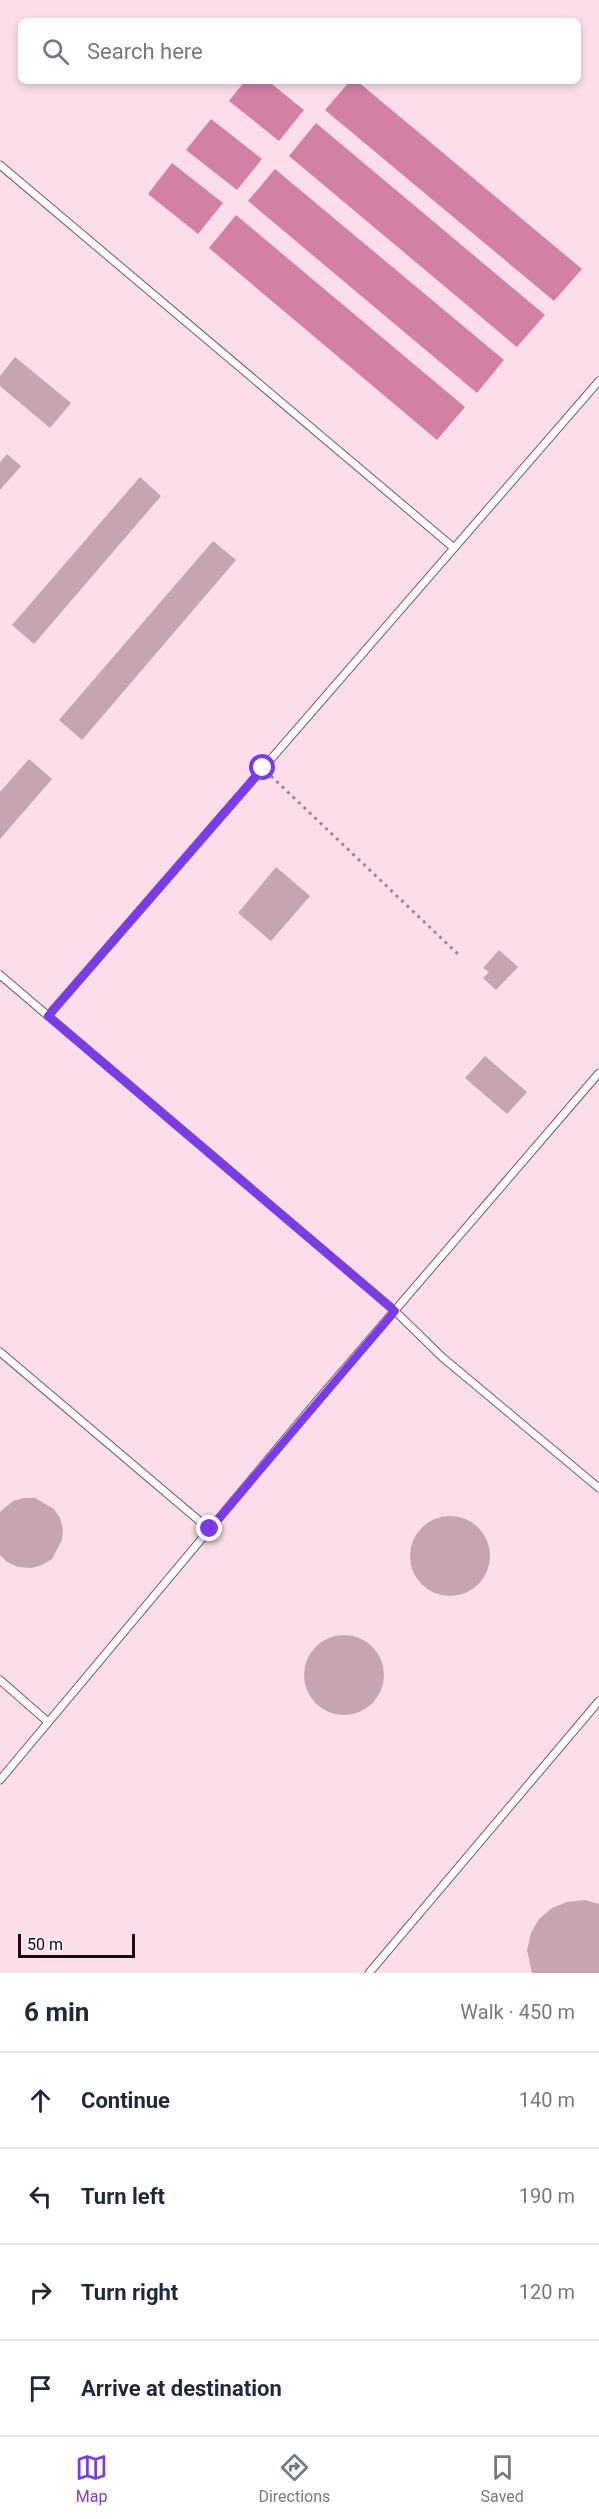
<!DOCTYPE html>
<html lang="en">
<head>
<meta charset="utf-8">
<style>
	body { margin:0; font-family:Roboto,sans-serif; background:#f2f2f3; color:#1f2937 }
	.scale { position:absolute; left:18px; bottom:15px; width:117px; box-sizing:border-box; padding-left:6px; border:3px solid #170c11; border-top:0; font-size:16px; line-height:21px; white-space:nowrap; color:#170c11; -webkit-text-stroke:4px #fff0f6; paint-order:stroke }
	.stop { position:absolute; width:18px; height:18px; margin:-14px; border:4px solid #7c3aed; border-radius:50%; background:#fff }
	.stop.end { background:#7c3aed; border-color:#fff; box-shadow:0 2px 6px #0008 }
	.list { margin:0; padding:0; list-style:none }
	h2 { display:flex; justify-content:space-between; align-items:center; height:78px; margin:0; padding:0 24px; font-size:26px }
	h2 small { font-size:20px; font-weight:400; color:#747a83 }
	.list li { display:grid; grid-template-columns:39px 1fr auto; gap:18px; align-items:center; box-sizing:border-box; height:96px; padding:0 24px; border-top:2px solid #e0e1e3 }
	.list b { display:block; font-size:22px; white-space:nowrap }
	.list em { font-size:20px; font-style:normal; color:#747a83 }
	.icon { flex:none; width:33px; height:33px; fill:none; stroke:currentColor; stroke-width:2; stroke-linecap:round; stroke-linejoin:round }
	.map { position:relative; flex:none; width:599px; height:1973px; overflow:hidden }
	.search { position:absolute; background:#fff; box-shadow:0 3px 9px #0003; left:18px; right:18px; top:18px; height:66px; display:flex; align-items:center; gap:15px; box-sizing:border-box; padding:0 21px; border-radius:9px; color:#747a83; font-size:22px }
	.sheet { height:462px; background:#fff }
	nav { display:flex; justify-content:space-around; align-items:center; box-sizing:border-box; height:84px; border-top:2px solid #e0e1e3; background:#fff; font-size:16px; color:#747a83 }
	nav a { display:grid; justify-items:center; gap:3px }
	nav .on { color:#7c3aed }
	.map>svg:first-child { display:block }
</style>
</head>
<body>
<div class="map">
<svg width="599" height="1973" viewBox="0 0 599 1973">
	<rect width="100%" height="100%" fill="#fbdeea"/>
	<!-- water -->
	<g fill="#d380a5">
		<path d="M245,81h23l36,29 -25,31 -50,-40z"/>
		<path d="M350,81h7l225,188 -28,32 -229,-191z"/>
		<path d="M211,119l51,40 -25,31 -51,-40z"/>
		<path d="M316,123l229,192 -28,32 -228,-191z"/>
		<path d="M172,163l51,40 -25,31 -50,-40z"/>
		<path d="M275,169l229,191 -27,33 -229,-192z"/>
		<path d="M236,215l229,192 -28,33 -228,-192z"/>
	</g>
	<!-- building -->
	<g fill="#c6a4b2">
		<path d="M15,357l56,46 -21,25 -50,-42v-10z"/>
		<path d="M7,454l14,12 -21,24v-28z"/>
		<path d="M140,477l21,19 -127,148 -22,-19z"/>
		<path d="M213,541l23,19 -154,180 -23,-20z"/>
		<path d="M29,759l23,20 -52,60v-47z"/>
		<path d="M276,867l34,29 -39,45 -33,-28z"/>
		<path d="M499,950l19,17 -22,23 -13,-12 6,-6 -6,-4z"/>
		<path d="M485,1056l42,36 -20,22 -42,-36z"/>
		<path d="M24,1498h11l19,11 6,9 3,11 -1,11 -10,19 -10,6 -11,3 -13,-1 -11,-5 -7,-7v-43l13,-11z"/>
		<circle cx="450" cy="1556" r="40"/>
		<circle cx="344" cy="1675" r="40"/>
		<path d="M585,1900l14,4v69h-67l-5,-23 4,-17 8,-14 13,-11 15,-6z"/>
	</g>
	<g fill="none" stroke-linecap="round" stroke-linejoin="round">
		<defs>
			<g id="service">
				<path d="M0,165l454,383"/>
				<path d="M0,975l395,336 47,46 157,131"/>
				<path d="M48,1016l551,-635"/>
				<path d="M0,1352l209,177"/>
				<path d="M0,1680l48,42"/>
				<path d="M0,1780l317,-379 282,-328"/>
				<path d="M369,1973l230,-272"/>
			</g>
		</defs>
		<!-- service casing -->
		<use href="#service" stroke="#775965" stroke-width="9"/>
		<!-- path -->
		<path stroke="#9e8992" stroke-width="3" stroke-dasharray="3 4.5" stroke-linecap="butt" d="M271,776l190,181"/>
		<!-- service -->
		<use href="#service" stroke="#fff" stroke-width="7"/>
	</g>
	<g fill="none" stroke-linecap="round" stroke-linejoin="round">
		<!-- route -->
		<path stroke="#7c3aed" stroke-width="8" d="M210,1529l185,-218 -347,-295 215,-248"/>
	</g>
</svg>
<div class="scale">50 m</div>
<div class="stop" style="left:263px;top:768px"></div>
<div class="stop end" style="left:210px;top:1529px"></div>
<div class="search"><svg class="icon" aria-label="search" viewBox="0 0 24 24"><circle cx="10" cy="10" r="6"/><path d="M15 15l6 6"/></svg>Search here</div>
</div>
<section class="sheet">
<h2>6 min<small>Walk · 450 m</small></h2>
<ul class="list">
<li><svg class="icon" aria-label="ahead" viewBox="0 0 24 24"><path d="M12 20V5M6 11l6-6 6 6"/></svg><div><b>Continue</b></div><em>140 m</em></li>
<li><svg class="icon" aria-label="left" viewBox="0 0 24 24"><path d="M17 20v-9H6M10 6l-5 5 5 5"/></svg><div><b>Turn left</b></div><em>190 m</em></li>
<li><svg class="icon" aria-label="right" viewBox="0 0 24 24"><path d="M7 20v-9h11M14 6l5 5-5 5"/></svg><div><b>Turn right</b></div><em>120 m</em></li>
<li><svg class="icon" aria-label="arrive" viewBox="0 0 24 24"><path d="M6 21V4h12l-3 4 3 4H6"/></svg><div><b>Arrive at destination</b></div></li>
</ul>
</section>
<nav>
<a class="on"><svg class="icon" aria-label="map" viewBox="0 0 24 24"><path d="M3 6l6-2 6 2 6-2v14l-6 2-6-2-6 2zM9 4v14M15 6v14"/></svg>Map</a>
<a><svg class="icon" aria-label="directions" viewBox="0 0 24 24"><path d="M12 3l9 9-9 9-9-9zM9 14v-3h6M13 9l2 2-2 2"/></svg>Directions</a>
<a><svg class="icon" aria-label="saved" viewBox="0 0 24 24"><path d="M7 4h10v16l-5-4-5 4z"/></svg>Saved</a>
</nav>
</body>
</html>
